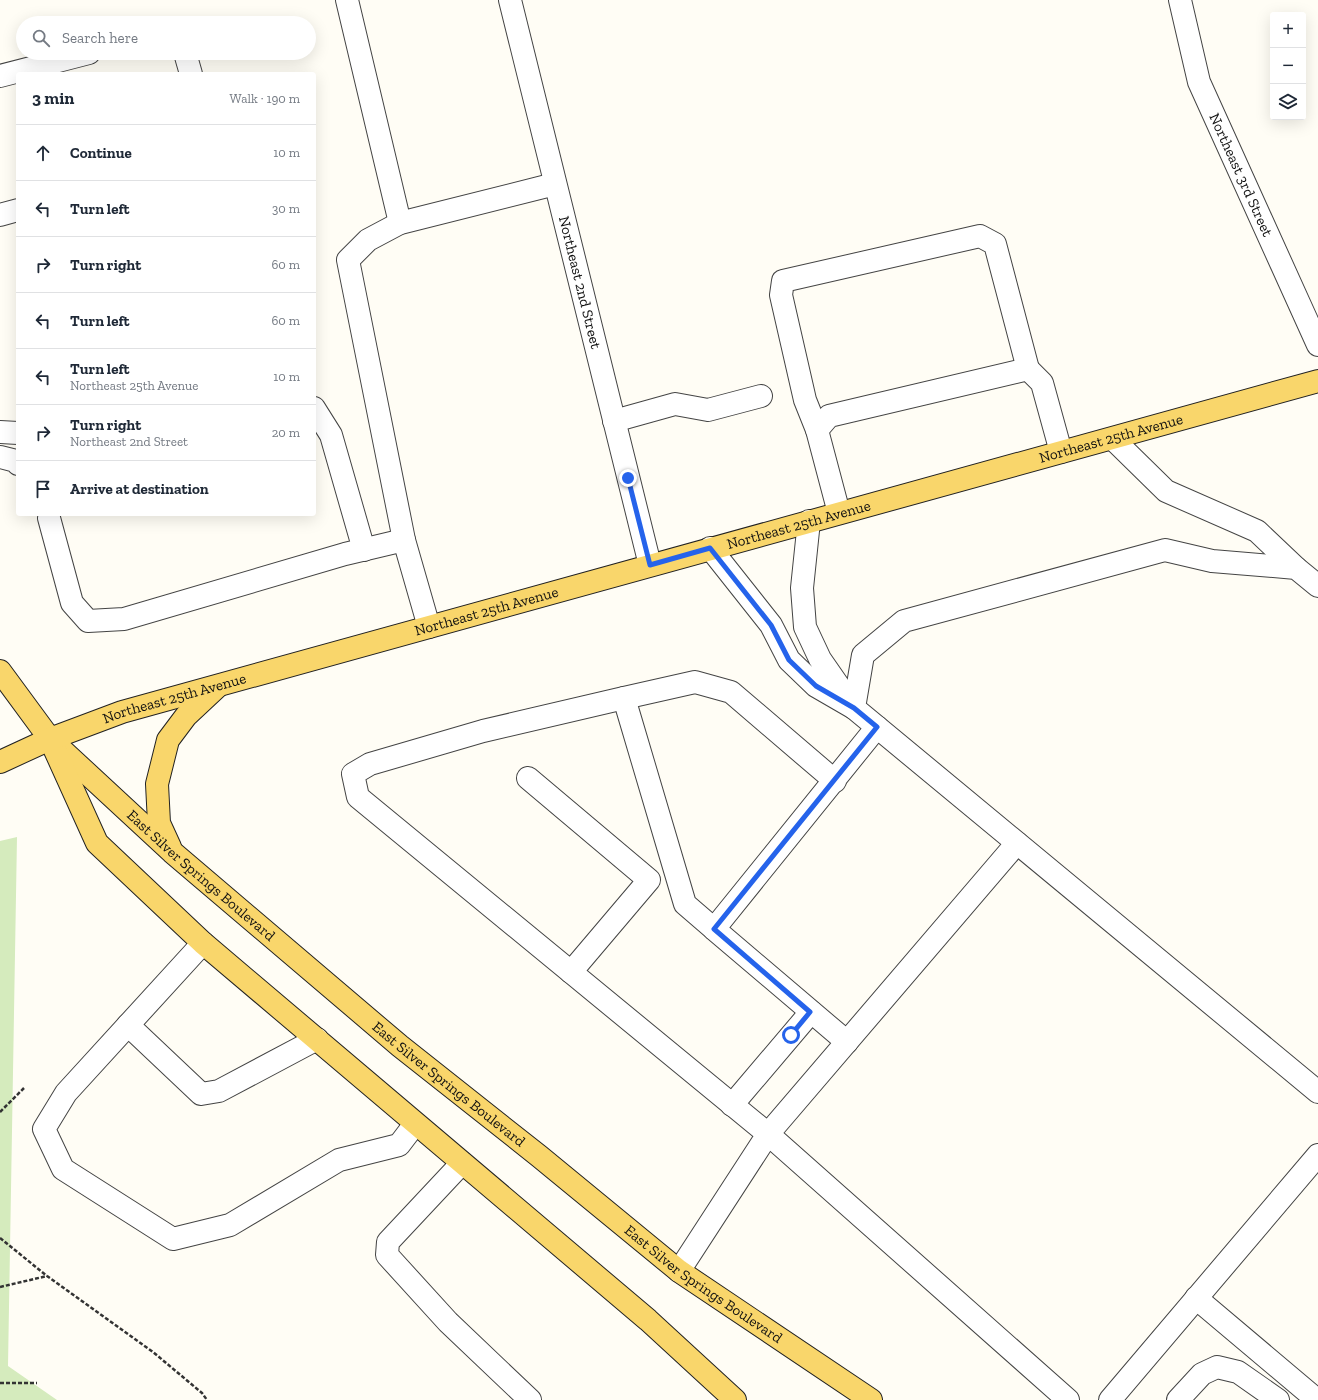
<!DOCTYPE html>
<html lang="en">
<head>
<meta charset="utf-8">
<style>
	body { margin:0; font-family:"Zilla Slab",serif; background:#f2f2f3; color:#1f2937 }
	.controls { position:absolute; right:12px; top:12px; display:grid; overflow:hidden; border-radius:4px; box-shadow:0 4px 16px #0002 }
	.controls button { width:36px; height:36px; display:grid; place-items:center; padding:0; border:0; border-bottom:1px solid #e0e1e3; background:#fff; color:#1f2937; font:20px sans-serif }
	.stop { position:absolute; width:12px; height:12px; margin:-9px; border:3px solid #2563eb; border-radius:50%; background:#fff }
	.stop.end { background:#2563eb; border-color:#fff; box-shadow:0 1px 4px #0008 }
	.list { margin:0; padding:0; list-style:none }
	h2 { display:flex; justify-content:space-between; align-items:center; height:52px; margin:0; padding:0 16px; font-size:17px }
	h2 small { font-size:13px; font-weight:400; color:#747a83 }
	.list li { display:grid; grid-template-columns:26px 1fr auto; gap:12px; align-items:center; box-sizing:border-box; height:56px; padding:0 16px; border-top:1px solid #e0e1e3 }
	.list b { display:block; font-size:15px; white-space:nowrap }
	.list p { margin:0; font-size:13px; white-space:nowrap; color:#747a83 }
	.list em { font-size:13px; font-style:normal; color:#747a83 }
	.icon { flex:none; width:22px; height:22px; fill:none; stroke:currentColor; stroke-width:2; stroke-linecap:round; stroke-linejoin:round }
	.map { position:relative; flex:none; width:1318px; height:1400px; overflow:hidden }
	.search { position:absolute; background:#fff; box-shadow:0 4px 16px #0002; left:16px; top:16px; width:300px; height:44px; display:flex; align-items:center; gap:10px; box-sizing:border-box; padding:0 14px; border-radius:22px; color:#747a83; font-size:15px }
	.panel { position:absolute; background:#fff; box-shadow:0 4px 16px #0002; left:16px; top:72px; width:300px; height:444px; border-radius:4px }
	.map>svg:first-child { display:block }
</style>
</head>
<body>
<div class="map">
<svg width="1318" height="1400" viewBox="0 0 1318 1400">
	<rect width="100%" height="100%" fill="#fffdf5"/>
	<!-- green -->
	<path fill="#d5ebbd" d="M17,837l-9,529 49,34h-57v-559z"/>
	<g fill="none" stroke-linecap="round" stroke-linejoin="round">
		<defs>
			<g id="minor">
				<path d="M347,0l53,223"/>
				<path id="s1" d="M510,0l140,565"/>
				<path id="s2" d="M1180,0l19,82 119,263"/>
				<path d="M185,53l6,21"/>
				<path d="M0,76l89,-23"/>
				<path d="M0,215l18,-5"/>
				<path d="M314,408l17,27 33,115"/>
				<path d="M614,421l61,-17 33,6 53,-14"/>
				<path d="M817,430l-12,-30 -24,-105 2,-14 197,-45 15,8 33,125"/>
				<path d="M0,432l18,1"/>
				<path d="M1113,439l53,52 91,40 39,37"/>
				<path d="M0,457l16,4 2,3"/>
				<path d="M839,513l-22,-83 12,-14 199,-47 14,14 19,69"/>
				<path d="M49,518l23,85 16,18 36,-2 221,-65 59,-14 25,87"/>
				<path d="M404,540l-56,-280 20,-20 32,-17 155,-39"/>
				<path d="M710,548l61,77 18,35 27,26 38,22 -34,-49 -15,-32 -3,-39 7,-67"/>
				<path d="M1318,586l-22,-18 -84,-7 -47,-11 -261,71 -41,34 -9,53 464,384"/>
				<path d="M624,698l-141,33 -113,33 -17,10 5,23 410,337 -89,137"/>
				<path d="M528,778l121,102 -78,92"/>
				<path d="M1017,843l-249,291 300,266"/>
				<path d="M714,929l-29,-25 -61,-206 71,-16 36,10 104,89"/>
				<path d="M203,943l-137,150 -22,36 19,40 110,70 57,-14 109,-65 60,-15 16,-21"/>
				<path d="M128,1025l73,69 18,-3 98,-52"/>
				<path d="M847,1042l-133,-113 163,-202"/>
				<path d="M732,1105l79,-93"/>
				<path d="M462,1163l-74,79 -1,13 61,67 82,78"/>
				<path d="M1196,1298l121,102"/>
				<path d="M1110,1400l208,-245"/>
				<path d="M1178,1400l24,-26 15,-7 21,5 40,28"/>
			</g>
			<g id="major">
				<path id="s3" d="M0,671l50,68 122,113 228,194 139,110 140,115 192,129"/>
				<path d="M54,748l43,95 106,100 445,377 87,80"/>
				<path id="s4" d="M0,762l50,-23 72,-27 1196,-331"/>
				<path d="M170,847l-11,-24 -2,-39 11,-44 18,-24 31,-29"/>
			</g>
		</defs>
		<!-- minor casing -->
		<use href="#minor" stroke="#444" stroke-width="24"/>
		<!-- major casing -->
		<use href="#major" stroke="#222" stroke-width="24"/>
		<!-- path -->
		<g stroke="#333" stroke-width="2.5" stroke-dasharray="4 2" stroke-linecap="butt">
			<path d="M0,1112l24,-24"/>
			<path d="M0,1238l47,38 106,76 49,41 5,7"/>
			<path d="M0,1287l47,-11"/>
			<path d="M0,1383h37"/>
		</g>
		<!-- minor -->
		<use href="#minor" stroke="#fff" stroke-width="22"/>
		<!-- major -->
		<use href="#major" stroke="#f9d66b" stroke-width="22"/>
	</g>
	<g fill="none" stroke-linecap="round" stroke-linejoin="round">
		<!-- route -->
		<path stroke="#2563eb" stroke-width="5" d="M628,478l22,87 60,-17 61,77 18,35 27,26 38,22 23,19 -163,202 96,83 -19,23"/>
	</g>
	<g text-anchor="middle" stroke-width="4" stroke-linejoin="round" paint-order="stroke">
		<!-- street labels -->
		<g font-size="15" fill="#111" stroke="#fff">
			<text dy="5" stroke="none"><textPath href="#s2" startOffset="186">Northeast 3rd Street</textPath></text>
			<text dy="5" stroke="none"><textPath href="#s1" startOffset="291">Northeast 2nd Street</textPath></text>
			<text dy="5" stroke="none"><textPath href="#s4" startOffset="1158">Northeast 25th Avenue</textPath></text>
			<text dy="5" stroke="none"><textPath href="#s4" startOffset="834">Northeast 25th Avenue</textPath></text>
			<text dy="5" stroke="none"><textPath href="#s4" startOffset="510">Northeast 25th Avenue</textPath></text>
			<text dy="5" stroke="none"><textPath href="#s4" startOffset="186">Northeast 25th Avenue</textPath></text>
			<text dy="5" stroke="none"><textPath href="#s3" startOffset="288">East Silver Springs Boulevard</textPath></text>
			<text dy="5" stroke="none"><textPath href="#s3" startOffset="612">East Silver Springs Boulevard</textPath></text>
			<text dy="5" stroke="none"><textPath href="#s3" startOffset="936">East Silver Springs Boulevard</textPath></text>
		</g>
	</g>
</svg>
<div class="controls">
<button>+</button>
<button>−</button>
<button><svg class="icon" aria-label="layers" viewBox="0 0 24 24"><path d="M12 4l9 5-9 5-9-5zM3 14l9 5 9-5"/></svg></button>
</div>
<div class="stop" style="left:791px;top:1035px"></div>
<div class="stop end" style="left:628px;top:478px"></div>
<div class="search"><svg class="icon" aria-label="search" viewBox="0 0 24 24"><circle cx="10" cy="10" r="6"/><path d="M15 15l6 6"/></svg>Search here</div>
<section class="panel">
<h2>3 min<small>Walk · 190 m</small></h2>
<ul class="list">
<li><svg class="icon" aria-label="ahead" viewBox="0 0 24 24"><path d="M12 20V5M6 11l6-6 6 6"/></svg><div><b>Continue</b></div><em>10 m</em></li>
<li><svg class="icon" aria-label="left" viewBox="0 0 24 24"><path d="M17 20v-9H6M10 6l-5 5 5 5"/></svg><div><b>Turn left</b></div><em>30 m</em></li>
<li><svg class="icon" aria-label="right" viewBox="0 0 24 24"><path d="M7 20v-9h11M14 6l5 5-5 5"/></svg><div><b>Turn right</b></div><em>60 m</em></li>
<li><svg class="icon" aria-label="left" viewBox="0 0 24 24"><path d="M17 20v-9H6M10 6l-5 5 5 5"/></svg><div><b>Turn left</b></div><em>60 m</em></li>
<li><svg class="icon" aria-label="left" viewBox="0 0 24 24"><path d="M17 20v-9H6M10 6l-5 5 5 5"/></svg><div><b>Turn left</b><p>Northeast 25th Avenue</p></div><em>10 m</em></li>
<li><svg class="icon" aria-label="right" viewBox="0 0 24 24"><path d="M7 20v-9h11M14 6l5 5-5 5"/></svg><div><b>Turn right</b><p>Northeast 2nd Street</p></div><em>20 m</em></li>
<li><svg class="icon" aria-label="arrive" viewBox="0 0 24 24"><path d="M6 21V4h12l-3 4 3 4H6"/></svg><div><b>Arrive at destination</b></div></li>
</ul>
</section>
</div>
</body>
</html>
